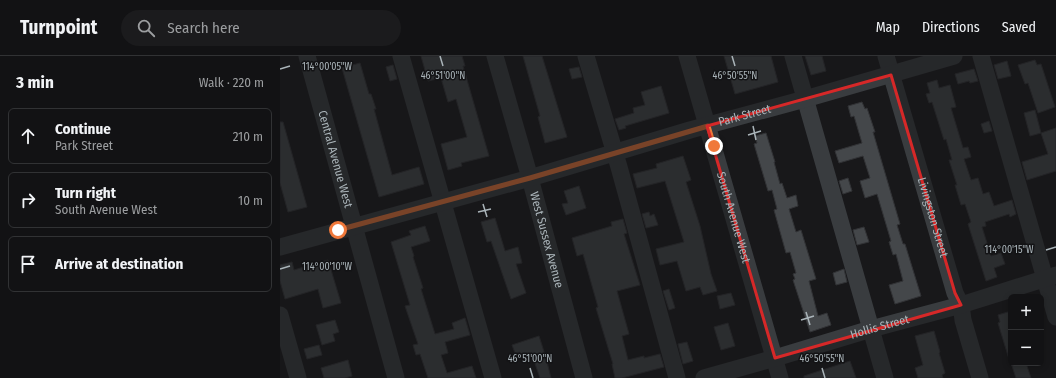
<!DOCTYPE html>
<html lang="en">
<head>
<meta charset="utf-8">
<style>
	body { margin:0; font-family:"Fira Sans Condensed",sans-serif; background:#1b1b1d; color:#f1f3f6 }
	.controls { position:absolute; right:12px; bottom:12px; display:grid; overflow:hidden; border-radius:6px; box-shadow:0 2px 6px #0003 }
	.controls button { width:36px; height:36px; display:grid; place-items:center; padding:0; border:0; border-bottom:1px solid #313234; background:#121214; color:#f1f3f6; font:20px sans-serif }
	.stop { position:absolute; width:12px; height:12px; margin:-9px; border:3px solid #f0783a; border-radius:50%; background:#fff }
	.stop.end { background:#f0783a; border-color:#fff; box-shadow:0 1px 4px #0008 }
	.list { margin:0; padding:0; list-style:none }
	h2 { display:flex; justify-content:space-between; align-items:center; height:52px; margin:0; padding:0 16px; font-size:17px }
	h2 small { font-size:13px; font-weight:400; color:#9c9ea0 }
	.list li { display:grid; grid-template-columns:26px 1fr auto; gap:12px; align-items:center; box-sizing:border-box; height:56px; margin:0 8px 8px; padding:0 8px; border:1px solid #313234; border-radius:6px }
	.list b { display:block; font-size:15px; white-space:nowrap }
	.list p { margin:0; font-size:13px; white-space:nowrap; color:#9c9ea0 }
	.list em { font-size:13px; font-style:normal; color:#9c9ea0 }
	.icon { flex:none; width:22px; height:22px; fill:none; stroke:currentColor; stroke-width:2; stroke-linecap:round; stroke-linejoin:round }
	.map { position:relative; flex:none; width:776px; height:322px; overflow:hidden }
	header { display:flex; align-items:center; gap:24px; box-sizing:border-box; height:56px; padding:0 20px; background:#121214; border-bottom:1px solid #313234 }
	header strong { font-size:19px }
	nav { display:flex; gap:22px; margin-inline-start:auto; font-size:14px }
	.search { width:280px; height:36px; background:#1b1b1d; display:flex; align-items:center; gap:10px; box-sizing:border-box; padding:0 14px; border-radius:22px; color:#9c9ea0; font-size:15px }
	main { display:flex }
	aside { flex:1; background:#121214 }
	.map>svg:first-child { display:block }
</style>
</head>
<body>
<header>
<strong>Turnpoint</strong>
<div class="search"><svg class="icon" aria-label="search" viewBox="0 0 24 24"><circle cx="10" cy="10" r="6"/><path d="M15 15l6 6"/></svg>Search here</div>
<nav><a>Map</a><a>Directions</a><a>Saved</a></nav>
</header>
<main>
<aside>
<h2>3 min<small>Walk · 220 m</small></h2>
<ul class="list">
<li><svg class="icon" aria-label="ahead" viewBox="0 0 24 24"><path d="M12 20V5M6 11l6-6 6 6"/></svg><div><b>Continue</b><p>Park Street</p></div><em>210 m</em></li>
<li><svg class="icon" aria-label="right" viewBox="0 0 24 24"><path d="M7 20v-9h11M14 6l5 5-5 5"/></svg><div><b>Turn right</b><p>South Avenue West</p></div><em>10 m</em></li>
<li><svg class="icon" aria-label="arrive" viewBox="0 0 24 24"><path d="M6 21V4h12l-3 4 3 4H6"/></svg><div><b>Arrive at destination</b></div></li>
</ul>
</aside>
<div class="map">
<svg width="776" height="322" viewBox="0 0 776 322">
	<rect width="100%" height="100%" fill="#18181a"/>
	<!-- building -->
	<g fill="#44474a" stroke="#323336">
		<path d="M141,0h41l3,10h-2l26,90 -28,7 1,3 -14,4 -7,-26 26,-7 -11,-38 -8,3 -7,-24 -13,3z"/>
		<path d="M243,0h19l25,81 -22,6 -7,-26 2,-1z"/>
		<path d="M444,0h47l7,26 -43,12z"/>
		<path d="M525,0h17l4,15 -15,4z"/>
		<path d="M755,4l2,5 4,-1 14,43 -17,6 -10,-30 -3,1 -7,-19z"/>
		<path d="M727,5l4,15 -13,3 -4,-14z"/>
		<path d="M80,7l9,31h2l5,15h-2l18,66 27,-8 5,17 -45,13 -37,-129z"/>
		<path d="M113,9l4,14 -7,2 -4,-14z"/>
		<path d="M299,11l3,10 -10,2 -3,-10z"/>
		<path d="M694,13l4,12 -8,2 -1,-2 -11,3 -3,-10z"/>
		<path d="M657,24l2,8 11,-3 6,22 -5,1 12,40 5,-1 3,10 -7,2 7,21 7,-2 5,16 6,-2 5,14 18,-6 4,14 -6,3 -1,-3 -24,8 1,4 -4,1 9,29 10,-3 4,11 -11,4 3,9 -11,4 -18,-57 3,-2 -6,-18 -4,1 -6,-20h2l-8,-25h3l-6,-21 -2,1 -12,-38 -3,1 -3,-9 4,-1 -3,-10z"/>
		<path d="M381,30l8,27 -44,13 1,2 -7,2 -4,-11 19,-6 -1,-5 12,-3 -4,-13z"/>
		<path d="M582,46l3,7 2,-1 8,24h-2l27,92 -3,1 6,19h2l16,52 -26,8 -6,-19 14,-4 -7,-27 -3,1 -4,-13 2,-1 -14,-47 -12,4 -5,-17 10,-3 -7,-22 -24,7 -4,-12 27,-8 -8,-27 -3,1 -3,-11z"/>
		<path d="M755,54l6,23 -11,3 -6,-23z"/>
		<path d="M709,65l3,10 -8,2 -3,-9z"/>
		<path d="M0,66h3l24,85 -19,5 -8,-29z"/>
		<path d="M776,72v43l-29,9 -5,-18 26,-8 -7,-21z"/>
		<path d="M486,77l9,29h-1l6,22 2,-1 5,15 9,-3 2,11 -9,3 7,23 5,-2 15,49 -7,2 9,35 9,-3 4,12 -21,7 -17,-52 2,-1 -2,-5 3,-1 -6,-21 -4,1 -12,-43 3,-1 -5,-19 -4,1 -14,-47 3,-1 -2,-7z"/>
		<path d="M403,100l8,24 -5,2 14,44 11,48 6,17 -14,4 -3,-8 -14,4 -9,-30 -17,4 -4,-16 28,-7 -19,-61 -28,7 -4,-14 24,-6 -1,-4z"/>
		<path d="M568,122l4,13 -9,3 -4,-13z"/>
		<path d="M299,130l7,22 -20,7 -4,-11 6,-1 -4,-12z"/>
		<path d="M369,156l1,4 4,-2 4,11 -12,3 -4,-14z"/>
		<path d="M215,162l10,33 13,-4 4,16 -6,1 10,29 -15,6 -20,-58 -4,1 -6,-20z"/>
		<path d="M343,163l4,14 -3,1 16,51 -23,6 12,43 -7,2 6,24 16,-4v2l16,-4 4,13 -42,11h-7l-3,-14h1l-17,-56 2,-1 -15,-53 -6,2 -5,-18 40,-12 -1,-4z"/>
		<path d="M145,170l5,15 -19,6 3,9 -1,1 10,31 -2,1 14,45 19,-5 -2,-6 13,-5 5,17 -25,7 3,11 -7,2 6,18 25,-7 4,12h-48l-8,-24 -4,1 -3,-10 5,-1 -13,-38 5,-1 -19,-63 20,-7 -2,-4z"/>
		<path d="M584,171l5,15 -12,3 -4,-15z"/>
		<path d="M48,204l13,43 -18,5 -5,-19 -33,10 -5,-18v-16l12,-3 2,8z"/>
		<path d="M564,213l3,13 -11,3 -3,-12z"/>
		<path d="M389,233l6,19 -6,2 -6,-19z"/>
		<path d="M451,237l4,12 -15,4 -3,-13z"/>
		<path d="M731,255v47l-2,1 -11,-36 2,-1 -2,-7z"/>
		<path d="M55,264l4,12 -6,2 2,7 -13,4 -6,-20z"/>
		<path d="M448,267l7,23 -14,4 -7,-23z"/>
		<path d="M654,275l6,21 -1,1 6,20 -3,2 1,3h-25l-3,-10 8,-3 -8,-29z"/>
		<path d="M259,280l7,22 5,20h-11l-8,-23 -10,3 -2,-6 -5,1 -3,-8z"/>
		<path d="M407,286l6,19 -10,3 -5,-20z"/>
		<path d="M39,289l3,10 -15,4 -3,-10z"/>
		<path d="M68,304l4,16 -7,2h-21l-3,-10z"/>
		<path d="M570,305l6,17h-52v-2z"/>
		<path d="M731,307h15l5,15h-15z"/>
	</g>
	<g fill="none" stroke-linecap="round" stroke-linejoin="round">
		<!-- minor -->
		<g stroke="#393c3f" stroke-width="17">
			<path id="s1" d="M27,0l89,322"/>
			<path d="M121,0l92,322"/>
			<path id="s2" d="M215,0l35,122 54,200"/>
			<path d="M306,0l33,111 58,211"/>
			<path id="s3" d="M407,0l93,322"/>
			<path d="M513,0l92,322"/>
			<path id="s4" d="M606,0l69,237 6,12 2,15 17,58"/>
			<path d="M701,0l75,261"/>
			<path id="s5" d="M0,191l250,-69 160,-48 115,-31 149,-43"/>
			<path d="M0,259l18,63"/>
			<path id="s6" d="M424,322l71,-20 96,-29 90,-24 95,-30"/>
		</g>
	</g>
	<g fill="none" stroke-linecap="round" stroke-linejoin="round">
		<!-- route -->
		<path stroke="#f0783a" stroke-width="5" d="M58,174l192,-52 178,-52 6,20"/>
	</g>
	<!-- marked area -->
	<path d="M0 0H776V322H0ZM611,19l64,218 6,12 -186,53 -68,-232z" fill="#18181a" fill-opacity=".55" fill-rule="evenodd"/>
	<path fill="none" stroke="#d62828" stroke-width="3" stroke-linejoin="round" d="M611,19l64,218 6,12 -186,53 -68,-232z"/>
	<!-- ticks -->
	<path fill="none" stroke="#aab4b9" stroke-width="1.5" d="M160,0l3,10M452,0l3,10M0,13l10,-3M473,70l3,14M468,79l13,-4M203,148l4,13M198,156l13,-3M766,194l10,-3M0,213l10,-3M526,256l4,13M521,264l13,-4M250,312l3,10M542,312l3,10"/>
	<g text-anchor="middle" stroke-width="3" stroke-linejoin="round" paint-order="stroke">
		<!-- street labels -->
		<g font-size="12" fill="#aab4b9" stroke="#131315">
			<text dy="4" stroke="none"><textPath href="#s5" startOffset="483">Park Street</textPath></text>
			<text dy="4" stroke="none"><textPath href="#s1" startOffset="107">Central Avenue West</textPath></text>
			<text dy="4" stroke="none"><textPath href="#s3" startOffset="168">South Avenue West</textPath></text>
			<text dy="4" stroke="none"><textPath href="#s4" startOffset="168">Livingston Street</textPath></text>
			<text dy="4" stroke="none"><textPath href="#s2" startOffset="191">West Sussex Avenue</textPath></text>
			<text dy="4" stroke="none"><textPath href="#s6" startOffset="183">Hollis Street</textPath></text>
		</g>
	</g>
	<g font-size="10" text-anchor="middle" fill="#aab4b9" stroke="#131315" stroke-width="3" stroke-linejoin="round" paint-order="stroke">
		<text x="47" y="14">114°00'05"W</text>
		<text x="163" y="23">46°51'00"N</text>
		<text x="455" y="23">46°50'55"N</text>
		<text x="729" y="197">114°00'15"W</text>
		<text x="47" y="214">114°00'10"W</text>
		<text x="250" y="306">46°51'00"N</text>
		<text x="542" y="306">46°50'55"N</text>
	</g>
</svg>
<div class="controls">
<button>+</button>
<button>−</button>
</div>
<div class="stop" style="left:58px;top:174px"></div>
<div class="stop end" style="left:434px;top:90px"></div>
</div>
</main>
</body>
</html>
